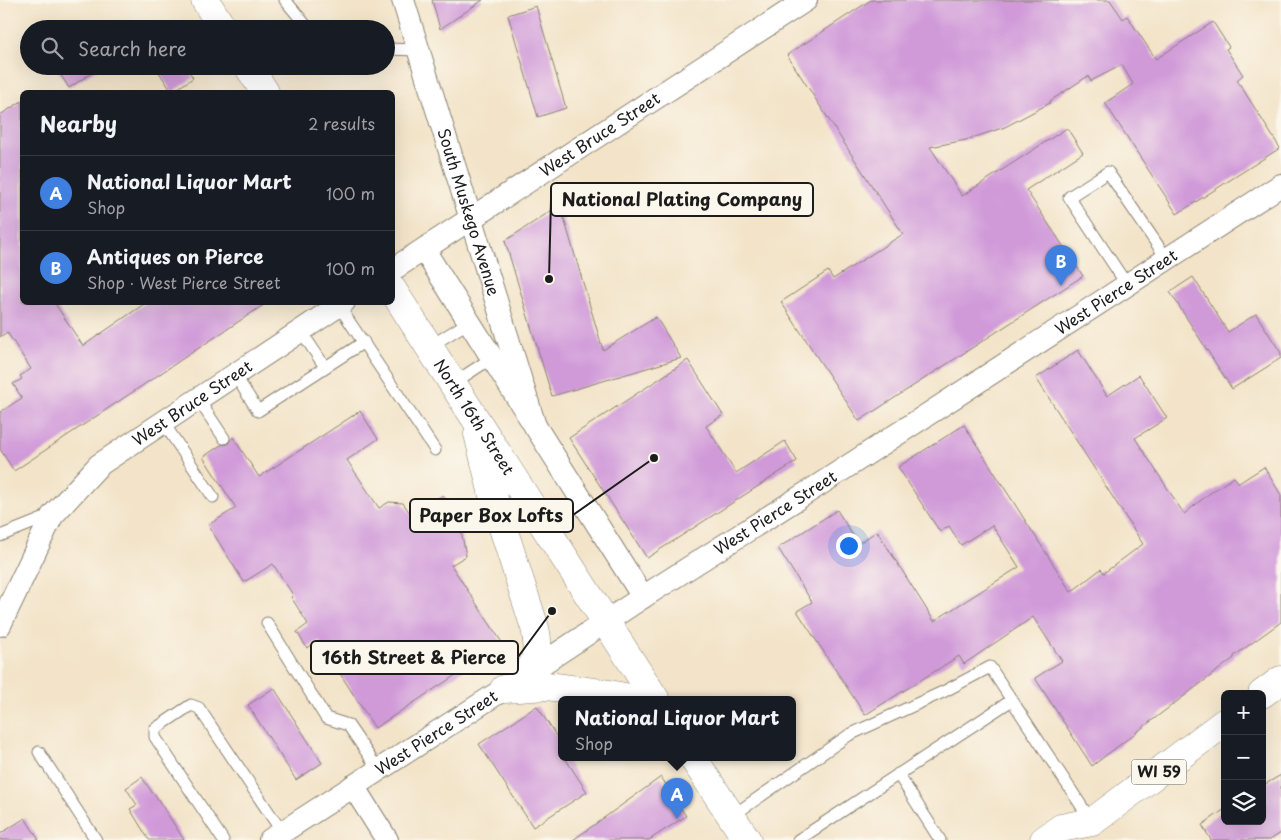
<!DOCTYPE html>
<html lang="en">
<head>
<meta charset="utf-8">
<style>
	body { margin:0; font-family:"Playpen Sans",sans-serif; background:#20242c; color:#f1f3f6 }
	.controls { position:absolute; right:15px; bottom:15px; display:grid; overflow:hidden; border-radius:8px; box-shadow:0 5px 20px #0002 }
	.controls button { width:45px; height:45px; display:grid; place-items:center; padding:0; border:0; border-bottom:1px solid #363941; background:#171b24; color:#f1f3f6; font:25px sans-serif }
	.you { position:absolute; left:848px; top:545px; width:18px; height:18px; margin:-12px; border:4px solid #fff; border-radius:50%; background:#1a73e8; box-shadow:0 0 0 8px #1a73e833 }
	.badge { display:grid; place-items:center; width:32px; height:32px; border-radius:50%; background:#0b8043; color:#fff; font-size:16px; font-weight:700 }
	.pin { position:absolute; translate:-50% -41px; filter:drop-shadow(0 1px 2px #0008) }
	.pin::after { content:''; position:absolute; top:26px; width:18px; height:15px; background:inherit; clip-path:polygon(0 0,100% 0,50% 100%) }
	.popup { position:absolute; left:558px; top:696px; width:238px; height:65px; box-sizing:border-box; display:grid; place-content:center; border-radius:8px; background:#171b24; filter:drop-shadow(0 1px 4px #0005); font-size:16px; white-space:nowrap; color:#9ea1a6 }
	.popup b { font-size:19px; color:#f1f3f6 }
	.popup::after { content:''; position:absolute; left:50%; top:100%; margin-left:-10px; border:10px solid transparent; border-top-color:#171b24 }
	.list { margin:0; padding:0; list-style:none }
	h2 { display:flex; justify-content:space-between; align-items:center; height:65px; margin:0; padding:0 20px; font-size:21px }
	h2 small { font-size:16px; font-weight:400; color:#9ea1a6 }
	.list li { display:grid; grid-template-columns:32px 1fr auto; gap:15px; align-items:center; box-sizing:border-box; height:75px; padding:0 20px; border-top:1px solid #363941 }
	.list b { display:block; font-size:19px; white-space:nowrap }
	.list p { margin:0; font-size:16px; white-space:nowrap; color:#9ea1a6 }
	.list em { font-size:16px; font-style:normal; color:#9ea1a6 }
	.icon { flex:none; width:28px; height:28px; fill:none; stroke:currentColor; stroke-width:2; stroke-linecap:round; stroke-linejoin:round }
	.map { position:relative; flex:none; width:1281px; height:840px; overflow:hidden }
	.search { position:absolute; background:#171b24; box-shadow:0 5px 20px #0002; left:20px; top:20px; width:375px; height:55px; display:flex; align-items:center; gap:12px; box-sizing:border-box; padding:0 18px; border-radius:28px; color:#9ea1a6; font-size:19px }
	.panel { position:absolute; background:#171b24; box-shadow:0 5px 20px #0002; left:20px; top:90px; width:375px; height:215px; border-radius:8px }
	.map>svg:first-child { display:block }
</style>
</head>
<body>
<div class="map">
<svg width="1281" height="840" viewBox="0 0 1281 840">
	<rect width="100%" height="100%" fill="#fbf7ec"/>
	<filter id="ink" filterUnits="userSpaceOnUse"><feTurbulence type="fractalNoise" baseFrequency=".02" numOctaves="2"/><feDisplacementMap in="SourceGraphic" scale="10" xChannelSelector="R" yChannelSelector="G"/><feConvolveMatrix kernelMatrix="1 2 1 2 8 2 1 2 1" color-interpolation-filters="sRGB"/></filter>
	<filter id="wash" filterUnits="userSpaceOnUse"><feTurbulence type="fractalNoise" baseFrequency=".0096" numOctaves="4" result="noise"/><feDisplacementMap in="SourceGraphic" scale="20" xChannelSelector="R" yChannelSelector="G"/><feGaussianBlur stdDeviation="1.12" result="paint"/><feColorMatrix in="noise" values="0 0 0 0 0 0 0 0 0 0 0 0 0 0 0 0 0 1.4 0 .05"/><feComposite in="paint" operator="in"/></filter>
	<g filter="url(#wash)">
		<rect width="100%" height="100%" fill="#f3e4c9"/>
		<g id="blocks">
			<!-- building -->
			<g fill="#d09ad9">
				<path d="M432,0h51l-43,29z"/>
				<path d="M871,0h239l13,19 4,-3 29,43 57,-37 16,25 -3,2 17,26 -6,5 43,68 -103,66 -72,-111 28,-19 -11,-19 -31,16 -3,-5 -38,25v2l-45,24 -39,13 -36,7 32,49 105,-68 16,25 -57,37 57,86 -224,145 -78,-119 47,-31 5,8 70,-45 -116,-179z"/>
				<path d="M536,6l30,102 -28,9 -30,-102z"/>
				<path d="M55,66h47l-33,22z"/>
				<path d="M155,66h31l7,12 -21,14z"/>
				<path d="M22,101v201h32l29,44 64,-44h121l-254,169 -14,-22v-37l22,-14 -9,-14 9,-5 -2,-3 11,-7 -24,-37 -7,5v-222z"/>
				<path d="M560,205l43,145 53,-33 25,41 -129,38 -47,-155z"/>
				<path d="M1193,277l35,55 28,-18 25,39v5l-49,31 -62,-97z"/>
				<path d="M1078,350l29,46 32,-21 28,43 -32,20 49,76 26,-21 24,-16 5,6 25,-16 17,28v127l-47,34v2l-142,108 -57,-88 27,-17 -29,-44 -69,47 -5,-8 -94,59 -68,-104 15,-9 -34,-54 59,-38 21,34 19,-13 57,90 85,-54 -27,-42 -31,20 -12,-19 -9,6 -42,-65 66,-42 107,167 30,-23 3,4 39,-29 -107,-166z"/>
				<path d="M688,360l35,55 -17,11 30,47 49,-32 12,20 -150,97 -78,-120z"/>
				<path d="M360,411l18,28 -31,21 32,48 10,-6 14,1 9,13 31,-21 16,25 7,36 -15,9 52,79 -128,84 -56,-87 -12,7 -10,-16 11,-8 -17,-27 2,-2 -20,-31 -29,18 -36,-57 28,-17 -33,-51 18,-12 7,-1 5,-7 26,40z"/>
				<path d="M274,688l48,75 -26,17 -48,-75z"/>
				<path d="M537,706l25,39v13h3l22,34 -54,35 -54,-83z"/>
				<path d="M1281,775v58l-11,7h-59l-9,-15 23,-16v12h37v-35z"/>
				<path d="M142,777l11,17 1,-1 30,47h-35l-19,-31 7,-4 -11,-17z"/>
				<path d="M661,777l25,39 -37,24h-76z"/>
				<path d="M25,818l14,22h-39v-6z"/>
			</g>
		</g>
	</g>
	<g filter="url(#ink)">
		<use href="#blocks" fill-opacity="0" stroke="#888072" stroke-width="1"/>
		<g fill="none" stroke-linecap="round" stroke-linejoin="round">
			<defs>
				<g id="lane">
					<path d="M285,0l24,29"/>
					<path d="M386,49l32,1"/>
					<path d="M1127,285l-58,-88 39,-25 59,87"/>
					<path d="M339,306l96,144"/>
					<path d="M301,331l24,36"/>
					<path d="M432,345l37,-23"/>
					<path d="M235,375l23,36 106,-69"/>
					<path d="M458,380l34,-22"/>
					<path d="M198,399l26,39"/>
					<path d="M163,422l50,75"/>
					<path d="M0,536l50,-20"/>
					<path d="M267,623l59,95 22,7 30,44"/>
					<path d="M39,752l57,88"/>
					<path d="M898,774l42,66"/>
					<path d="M732,816l117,-81 96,-44 45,-24 102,155"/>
					<path d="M223,840l-68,-103v-8l36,-24 8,3 83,124"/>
					<path d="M798,840l214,-140"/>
				</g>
				<g id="street">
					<path id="s1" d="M403,0l132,426"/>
					<path d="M424,250l219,347"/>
					<path id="s2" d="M392,270l414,-270"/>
					<path id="s3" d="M0,625l52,-109 47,-51 245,-163"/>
					<path d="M353,786l34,54"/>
					<path id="s4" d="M270,840l234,-151 139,-92 179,-114 459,-298"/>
				</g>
				<g id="secondary">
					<path d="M205,0l18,29"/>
					<path d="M248,66l17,26"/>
					<path id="s5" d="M392,289l264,411"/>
					<path d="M478,434l17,69 40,125c4,16 3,28 -5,42"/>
					<path d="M504,689l43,-3 62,8 31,6"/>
					<path d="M693,758l54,82"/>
				</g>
				<g id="primary">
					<path d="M1262,694l19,-14"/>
					<path d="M1044,840l17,-12 31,-6 133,-100"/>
				</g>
			</defs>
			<!-- lane casing -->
			<use href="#lane" stroke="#888072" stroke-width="13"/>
			<!-- street casing -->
			<use href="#street" stroke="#888072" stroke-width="24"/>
			<!-- secondary casing -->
			<use href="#secondary" stroke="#888072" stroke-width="29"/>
			<!-- primary casing -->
			<use href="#primary" stroke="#888072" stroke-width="29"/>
			<!-- lane -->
			<use href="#lane" stroke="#fff" stroke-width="11"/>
			<!-- street -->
			<use href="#street" stroke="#fff" stroke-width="22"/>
			<!-- secondary -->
			<use href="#secondary" stroke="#fff" stroke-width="28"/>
			<!-- primary -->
			<use href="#primary" stroke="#fff" stroke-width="28"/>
		</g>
	</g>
	<g text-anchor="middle" stroke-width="4.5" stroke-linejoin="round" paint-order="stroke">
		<!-- shield labels -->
		<rect fill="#fbf7ec" stroke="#5f5e5a" stroke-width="1" x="1131.5" y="759.5" width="55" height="25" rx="4"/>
		<g font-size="15" font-weight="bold" fill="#1c1c1c">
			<text x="1159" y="777">WI 59</text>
		</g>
		<!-- street labels -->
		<g font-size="16" fill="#1c1c1c" stroke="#fbf7ec">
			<text dy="6" stroke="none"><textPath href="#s2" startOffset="248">West Bruce Street</textPath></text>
			<text dy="6" stroke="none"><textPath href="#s1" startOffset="222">South Muskego Avenue</textPath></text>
			<text dy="6" stroke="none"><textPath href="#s4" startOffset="1008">West Pierce Street</textPath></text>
			<text dy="6" stroke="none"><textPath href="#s3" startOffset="302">West Bruce Street</textPath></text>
			<text dy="6" stroke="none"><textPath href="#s5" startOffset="152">North 16th Street</textPath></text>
			<text dy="6" stroke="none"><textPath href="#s4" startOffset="602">West Pierce Street</textPath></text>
			<text dy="6" stroke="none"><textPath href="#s4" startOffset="198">West Pierce Street</textPath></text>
		</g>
	</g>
	<!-- callouts -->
	<path fill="none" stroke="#1c1c1c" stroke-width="2" d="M549 279L551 199M654 458L573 515M552 611L518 657"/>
	<g fill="#1c1c1c" stroke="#fbf7ec" stroke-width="2">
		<circle cx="549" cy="279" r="5"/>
		<circle cx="654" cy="458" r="5"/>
		<circle cx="552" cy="611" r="5"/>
	</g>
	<g fill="#fbf7ec" stroke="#1c1c1c" stroke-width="2">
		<rect x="551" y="183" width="262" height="33" rx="5"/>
		<rect x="410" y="499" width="163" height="33" rx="5"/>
		<rect x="311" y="641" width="207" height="33" rx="5"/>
	</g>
	<g font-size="18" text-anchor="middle" font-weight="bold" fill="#1c1c1c">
		<text x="682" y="206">National Plating Company</text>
		<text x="491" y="522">Paper Box Lofts</text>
		<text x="414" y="664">16th Street &amp; Pierce</text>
	</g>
</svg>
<div class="controls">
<button>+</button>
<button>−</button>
<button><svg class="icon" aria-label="layers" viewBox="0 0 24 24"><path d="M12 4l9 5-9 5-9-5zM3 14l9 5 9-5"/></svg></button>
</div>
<div class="you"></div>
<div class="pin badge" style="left:677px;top:819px;background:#3f7fe0">A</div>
<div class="popup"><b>National Liquor Mart</b>Shop</div>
<div class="pin badge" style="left:1061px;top:286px;background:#3f7fe0">B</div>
<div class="search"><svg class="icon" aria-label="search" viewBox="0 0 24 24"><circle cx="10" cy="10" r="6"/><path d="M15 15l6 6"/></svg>Search here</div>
<section class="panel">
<h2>Nearby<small>2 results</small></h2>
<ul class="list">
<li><span class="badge" style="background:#3f7fe0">A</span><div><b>National Liquor Mart</b><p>Shop</p></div><em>100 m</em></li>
<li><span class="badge" style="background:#3f7fe0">B</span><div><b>Antiques on Pierce</b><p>Shop · West Pierce Street</p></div><em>100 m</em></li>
</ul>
</section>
</div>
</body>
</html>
